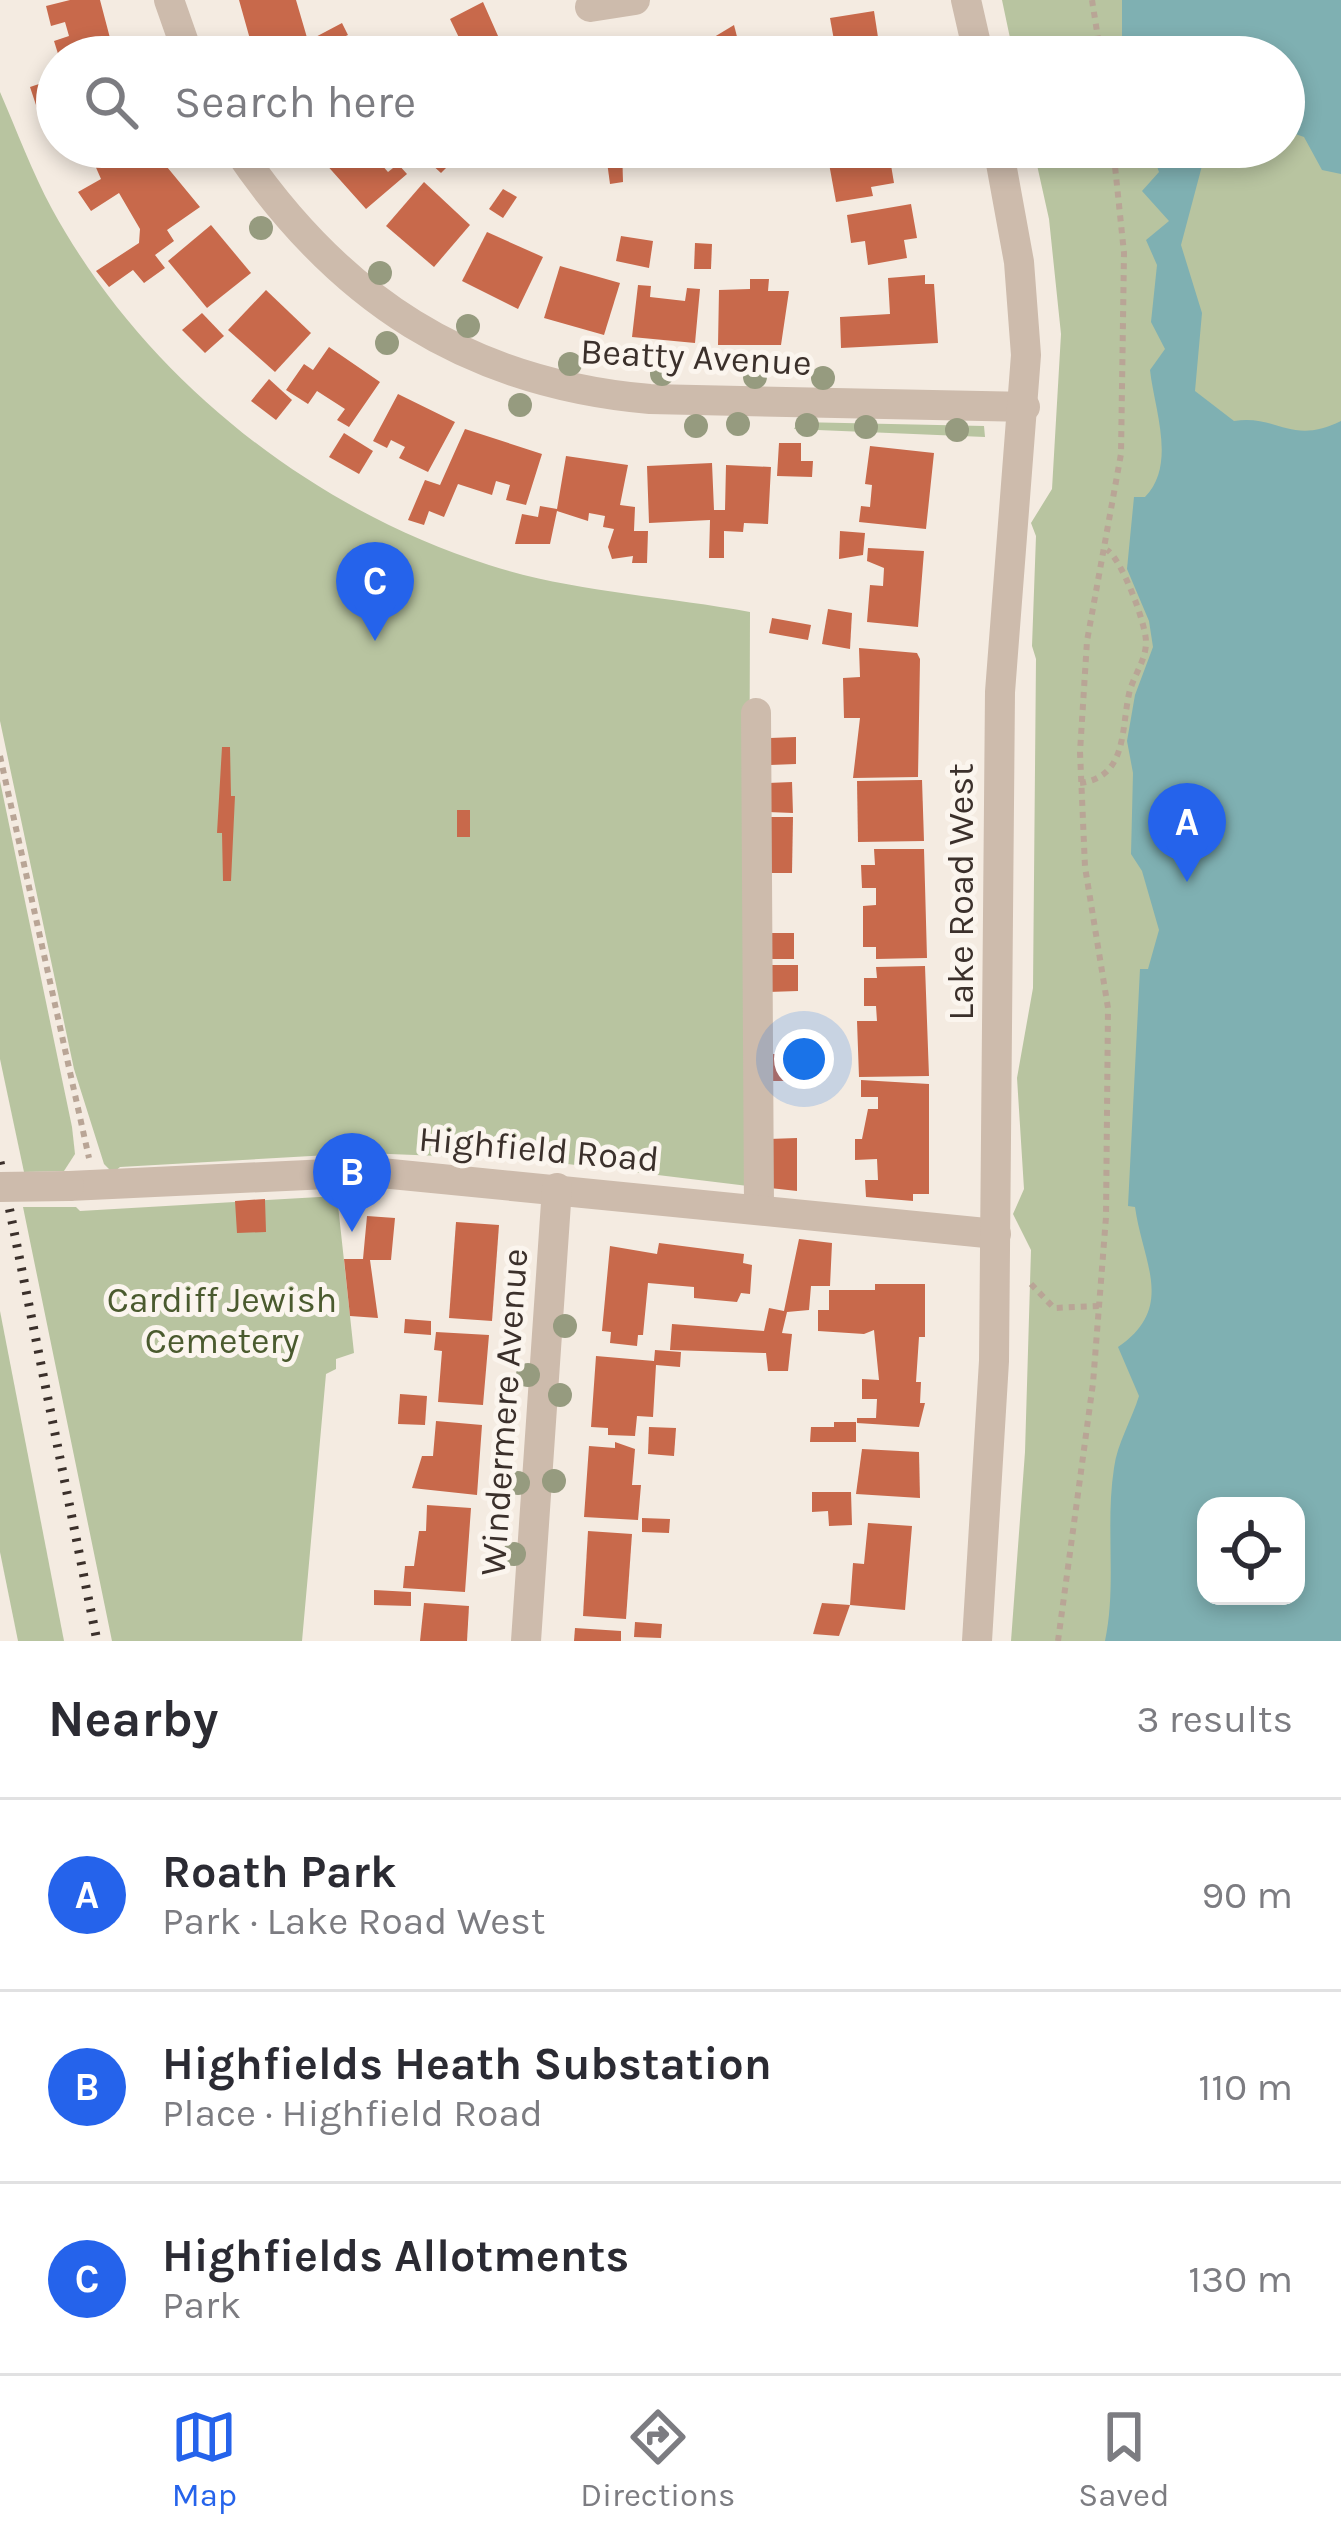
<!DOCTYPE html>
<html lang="en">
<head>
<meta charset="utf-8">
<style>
	body { margin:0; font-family:Karla,sans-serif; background:#f7f7f7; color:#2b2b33 }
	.controls { position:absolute; right:36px; bottom:36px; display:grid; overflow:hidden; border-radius:24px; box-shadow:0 6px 18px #0003 }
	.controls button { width:108px; height:108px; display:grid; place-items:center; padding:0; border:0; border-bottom:3px solid #e1e1e2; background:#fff; color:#2b2b33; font:60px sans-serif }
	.you { position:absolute; left:804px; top:1059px; width:42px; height:42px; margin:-30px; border:9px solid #fff; border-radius:50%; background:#1a73e8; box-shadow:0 0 0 18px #1a73e833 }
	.badge { display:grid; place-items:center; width:78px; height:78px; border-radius:50%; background:#2563eb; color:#fff; font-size:39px; font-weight:700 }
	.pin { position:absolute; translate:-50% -99px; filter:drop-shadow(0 3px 6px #0008) }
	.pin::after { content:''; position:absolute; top:63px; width:42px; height:36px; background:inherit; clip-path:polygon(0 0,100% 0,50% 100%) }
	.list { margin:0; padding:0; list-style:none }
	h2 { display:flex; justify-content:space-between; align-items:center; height:156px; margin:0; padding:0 48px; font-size:51px }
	h2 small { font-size:39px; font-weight:400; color:#7c7c81 }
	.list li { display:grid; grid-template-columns:78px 1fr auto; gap:36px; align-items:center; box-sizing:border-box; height:192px; padding:0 48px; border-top:3px solid #e1e1e2 }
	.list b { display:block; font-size:45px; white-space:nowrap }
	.list p { margin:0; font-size:39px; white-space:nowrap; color:#7c7c81 }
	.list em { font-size:39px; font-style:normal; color:#7c7c81 }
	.icon { flex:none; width:66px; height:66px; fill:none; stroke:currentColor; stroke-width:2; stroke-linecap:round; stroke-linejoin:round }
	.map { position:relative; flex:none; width:1341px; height:1641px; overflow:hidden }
	.search { position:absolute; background:#fff; box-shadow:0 6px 18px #0003; left:36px; right:36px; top:36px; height:132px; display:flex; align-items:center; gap:30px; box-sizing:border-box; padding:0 42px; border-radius:66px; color:#7c7c81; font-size:45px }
	.sheet { height:732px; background:#fff }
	nav { display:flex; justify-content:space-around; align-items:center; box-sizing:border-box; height:168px; border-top:3px solid #e1e1e2; background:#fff; font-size:33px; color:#7c7c81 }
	nav a { display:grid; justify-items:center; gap:6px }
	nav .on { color:#2563eb }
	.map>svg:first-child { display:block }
</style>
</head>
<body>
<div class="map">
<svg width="1341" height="1641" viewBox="0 0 1341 1641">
	<rect width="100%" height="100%" fill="#f4ebe1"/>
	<!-- green -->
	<g fill="#b8c4a0" fill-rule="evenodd">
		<path d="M1002,0h339v1641h-330l14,-189 6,-202 -18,-36 11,-25 -7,-111 16,-90 3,-329 -4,-13 4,-110 -5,-13 21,-34 9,-155 -12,-115 -16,-72h251v-90h-270zM1206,1506h90v90h-90z"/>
		<path d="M0,92c17,39 32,80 52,117 92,168 257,299 437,356 83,27 175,31 261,47l-2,574 -280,-34 -2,5 -102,-4 -244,14 -7,6 -9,-9 -30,-95 -74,-348z"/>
		<path d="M798,422l186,4 1,11 -191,-8z"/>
		<path d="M0,781l72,346 3,27 -11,17 -40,1 -24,-113z"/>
		<path d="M337,1196l17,157 -18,6v10l-10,5 -24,267h-190l-89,-434h53l4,4z"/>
		<path d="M0,1311l64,330h-46l-18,-89z"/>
	</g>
	<!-- water -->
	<g fill="#7fb0b2" fill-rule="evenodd">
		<path d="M1122,0h219v174l-19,-4 -18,-33 -20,-7v-73h-162z"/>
		<path d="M1150,147h65l-12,15 -22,83 21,68 -7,78 39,30c43,-7 57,25 107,0v1220h-236c12,-56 0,-115 9,-173 3,-24 18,-49 25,-72l-21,-49c58,-40 25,-83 17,-140l-7,-1 12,-237h8l11,-39 -17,-59 -11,-17 2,-81 -6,-32 8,-46 18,-48 -4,-26 -22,-52 7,-72h11c32,-32 9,-89 5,-127l15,-21 -14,-27 6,-57 -11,-25 23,-19 -27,-30 17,-19zM1206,1506h90v90h-90z"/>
	</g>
	<!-- building -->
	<g fill="#c8694b">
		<path d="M70,0h30l15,57h-56l-5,-16 15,-5 -4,-14 -14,4 -5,-20z"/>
		<path d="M239,0h57l12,41 34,-18 6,12 -47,22h-46z"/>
		<path d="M483,2l19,43 -22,12 -6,-13 -10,4 -14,-29z"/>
		<path d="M874,11l7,46h-44l-7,-39z"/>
		<path d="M734,25l7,27 -60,5z"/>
		<path d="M54,79l3,32 -17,6 -10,-30z"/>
		<path d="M87,147h49l5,10 12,-7 47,57 -33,23 7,11 -19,14 10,13 -21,15 -11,-13 -24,17 -13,-16 43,-28 1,-14 -21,-36 -28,18 -13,-19 23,-13z"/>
		<path d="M343,147h23l22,25 10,-8 9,10 -41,35 -42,-47z"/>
		<path d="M422,147h30l8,7 -19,19 -23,-21z"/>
		<path d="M605,147h17l1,35 -13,2z"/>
		<path d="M826,147h62l6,36 -23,4 2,9 -37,6z"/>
		<path d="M424,182l46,43 -36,42 -48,-41z"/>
		<path d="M503,189l14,8 -14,21 -14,-9z"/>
		<path d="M911,204l6,34 -13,2 3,18 -39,7 -3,-24 -14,2 -4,-28z"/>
		<path d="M211,225l40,48 -44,35 -39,-47z"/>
		<path d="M487,232l56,25 -25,52 -56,-28z"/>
		<path d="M621,236l32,5 -4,27 -33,-7z"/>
		<path d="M695,243l17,1 -1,25h-17z"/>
		<path d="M560,266l60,17 -16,52 -60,-17z"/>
		<path d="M925,275v9h9l4,59 -97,5 -1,-31 50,-3 -2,-36z"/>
		<path d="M750,279h19l-1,12h21l-8,54h-63l1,-55 31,-1z"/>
		<path d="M638,285l13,1 -1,11 35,4 2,-13 13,1 -5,54 -63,-6z"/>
		<path d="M266,290l45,43 -36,39 -47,-42z"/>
		<path d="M202,313l22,23 -19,17 -23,-23z"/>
		<path d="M329,347l51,35 -31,45 -12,-7 8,-11 -28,-18 -9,13 -22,-14 18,-26 9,6z"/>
		<path d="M269,379l23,21 -16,20 -25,-19z"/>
		<path d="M398,394l57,28 -27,50 -29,-14 6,-11 -14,-7 -4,8 -14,-7z"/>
		<path d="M465,429l77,25 -16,51 -20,-5 4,-15 -14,-4 -4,14 -34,-11 -14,33 -15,-6 -5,14 -16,-5 17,-40 15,5z"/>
		<path d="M344,433l29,18 -14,23 -30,-17z"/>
		<path d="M779,443h22v18h12l-1,16 -35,-1z"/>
		<path d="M870,446l64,7 -8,76 -67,-7 2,-16 9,1 2,-22 -7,-1z"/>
		<path d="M566,456l62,9 -8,40 15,2 -1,24h14l-1,32h-15l1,-7 -21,3 -4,-12 6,-18 -11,-2 2,-11 -16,-3 -1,8 -31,-10 -7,33h-35l7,-30 16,3 2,-11 17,3z"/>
		<path d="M712,463l2,47h11l1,-45 45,2 -3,57 -24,-1 -1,9 -19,-1v27h-15l1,-38 -61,3 -2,-57z"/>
		<path d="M840,531l25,2 -2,22 -24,4z"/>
		<path d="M868,548l56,3 -6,76 -51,-5 3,-37 13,1 1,-18 -17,-7z"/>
		<path d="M828,609l24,4 -2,36 -28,-5z"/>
		<path d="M772,618l39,7 -3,15 -39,-7z"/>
		<path d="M859,648l58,5 3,6 -2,118 -65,1 7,-60h-16l-1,-40 17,-1z"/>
		<path d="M796,737v27l-26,1v-27z"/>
		<path d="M222,747h8l1,49h4l-4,85h-8l-1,-48h-5z"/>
		<path d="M922,780l2,61 -66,1 -1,-61z"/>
		<path d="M792,782l1,31 -25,-1v-29z"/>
		<rect x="457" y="810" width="13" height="27"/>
		<path d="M768,817h25l-1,56h-24z"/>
		<path d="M874,849h50l3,109 -51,1v-12h-13v-41l13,-1v-17h-14l-1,-23h14z"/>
		<rect x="768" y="933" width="26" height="26"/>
		<path d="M768,965h30v26l-30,1z"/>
		<path d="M925,966l4,110 -70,1 -2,-56h20l-1,-15h-12v-28h13l-1,-11z"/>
		<path d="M768,1054h26v27h-25z"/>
		<path d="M861,1080l68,4v110h-16v7l-47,-4 -1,-17h13l-1,-21 -22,1v-21h7l6,-30h10v-12h-17z"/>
		<path d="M797,1138v53l-27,-3 -1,-49z"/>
		<path d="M265,1199l1,33 -29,1 -2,-32z"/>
		<path d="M367,1216l28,2 -4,42h-21l8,58 -28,-2 -6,-57h19z"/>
		<path d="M456,1222l43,3 -7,96 -43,-3z"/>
		<path d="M799,1239l33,4 -2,43h-19l-2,24 -22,2 -5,21 10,1 -4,37h-20l-2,-18 -96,-3 2,-26 92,7 5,-23 15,3z"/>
		<path d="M659,1243l85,11 -1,9 9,2 -2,29 -9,-1 -4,9 -43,-4v-11l-46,-4 -5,52h-5l-1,11 -27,-3 1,-11 -9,-1 8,-85 47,8z"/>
		<path d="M875,1284h50v53h-6l-3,45h5l-1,21h5l-6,24 -62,-4v-5h19l1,-19h-15v-20l17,1 -5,-50 -10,4 -46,-3v-21h11v-20h46z"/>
		<path d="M405,1319l26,2v14l-27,-2z"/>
		<path d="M436,1332l53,3 -6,70 -45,-3 4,-51 -8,-1z"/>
		<path d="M655,1350l26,2 -1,15 -24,-2 -3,52 -16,-1 -2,20 -27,-1v-7l-17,-1 5,-71 58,5z"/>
		<path d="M400,1394l27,2 -2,29 -27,-1z"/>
		<path d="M436,1421l46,4 -5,70 -65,-7 10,-32h11z"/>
		<path d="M834,1422h22v20h-46l1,-15h23z"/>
		<path d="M649,1427l27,1 -2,28 -26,-2z"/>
		<path d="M615,1442l20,7 -3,36h9l-3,35 -54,-3 5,-71 26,2z"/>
		<path d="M862,1449l57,3 1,46 -64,-4z"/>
		<path d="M812,1492h39l1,33 -23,1 -1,-15 -16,1z"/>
		<path d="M427,1505l44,3 -6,84 -62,-4 2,-22h9l5,-35h7z"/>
		<path d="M642,1518l28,1 -1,14 -27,-1z"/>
		<path d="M868,1523l44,3 -7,84 -55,-5 3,-42 11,1z"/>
		<path d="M588,1531l44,3 -6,85 -43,-3z"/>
		<path d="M374,1590l37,2v14l-37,-1z"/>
		<path d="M424,1603l45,3 -2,35h-47z"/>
		<path d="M822,1603l28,2 -11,31 -26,-2z"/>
		<path d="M635,1622l27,2 -1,14 -27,-1z"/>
		<path d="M575,1628l46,3v10h-47z"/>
	</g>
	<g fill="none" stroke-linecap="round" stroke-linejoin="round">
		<!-- path -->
		<g stroke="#b9a596" stroke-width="6" stroke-dasharray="6 6" stroke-linecap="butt">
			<path d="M1092,0l9,57"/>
			<path d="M0,756l89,402"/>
			<path d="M1080,783c47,-6 41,-52 49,-89 4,-18 17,-33 17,-52 0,-19 -25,-84 -39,-92"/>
			<path d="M1031,1284l23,24 46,-2"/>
			<path d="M1058,1641l35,-258 13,-166 2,-209 -23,-141 -5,-115 7,-111 34,-187 3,-201 -11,-106"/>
		</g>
		<!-- minor -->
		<g stroke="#cdbbac" stroke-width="30">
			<path d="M169,0l20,57"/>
			<path d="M966,0l13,57"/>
			<path d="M590,7l45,-7"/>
			<path d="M236,147c102,152 231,236 414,252l375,8"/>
			<path d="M756,713l3,495"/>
			<path d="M69,1186l302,-14 625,62"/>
			<path d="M526,1641l31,-453"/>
			<path d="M977,1641l17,-280 6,-669 26,-337 -7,-93 -21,-115"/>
		</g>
		<!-- rail -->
		<path stroke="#3b302b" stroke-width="9" stroke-dasharray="3 9" stroke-linecap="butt" d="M0,1162l97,479"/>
		<!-- minor-bridge -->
		<path stroke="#cdbbac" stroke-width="30" d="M0,1187l69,-1"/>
	</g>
	<!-- trees -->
	<g fill="#969b7f">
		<circle cx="261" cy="228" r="12"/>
		<circle cx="380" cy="273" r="12"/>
		<circle cx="468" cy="326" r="12"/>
		<circle cx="387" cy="343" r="12"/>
		<circle cx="570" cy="364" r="12"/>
		<circle cx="662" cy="374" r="12"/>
		<circle cx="755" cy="377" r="12"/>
		<circle cx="823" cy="378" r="12"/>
		<circle cx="520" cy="405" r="12"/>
		<circle cx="738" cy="424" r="12"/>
		<circle cx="807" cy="425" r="12"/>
		<circle cx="696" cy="426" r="12"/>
		<circle cx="866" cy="427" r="12"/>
		<circle cx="957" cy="430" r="12"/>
		<circle cx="565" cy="1326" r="12"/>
		<circle cx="528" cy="1375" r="12"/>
		<circle cx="560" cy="1395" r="12"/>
		<circle cx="554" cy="1481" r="12"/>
		<circle cx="518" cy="1483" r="12"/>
		<circle cx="514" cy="1554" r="12"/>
	</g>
	<g text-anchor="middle" stroke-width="10" stroke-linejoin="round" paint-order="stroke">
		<!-- street labels -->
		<g font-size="36" fill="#3b302b" stroke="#fbf5ee">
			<text transform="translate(696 356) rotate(3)" y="13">Beatty Avenue</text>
			<text transform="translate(960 892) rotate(-90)" y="13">Lake Road West</text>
			<text transform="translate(539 1148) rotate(5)" y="13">Highfield Road</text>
			<text transform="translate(503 1412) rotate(-86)" y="13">Windermere Avenue</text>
		</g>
		<!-- park labels -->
		<g font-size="36" fill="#4a5a2e" stroke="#fbf5ee">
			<text x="222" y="1312">Cardiff Jewish<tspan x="222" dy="41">Cemetery</tspan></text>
		</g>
	</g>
</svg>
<div class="controls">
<button><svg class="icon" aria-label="locate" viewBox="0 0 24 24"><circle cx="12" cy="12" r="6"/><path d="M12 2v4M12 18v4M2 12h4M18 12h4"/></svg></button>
</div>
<div class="you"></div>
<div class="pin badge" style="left:1187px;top:882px">A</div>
<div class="pin badge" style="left:352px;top:1232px">B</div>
<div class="pin badge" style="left:375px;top:641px">C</div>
<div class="search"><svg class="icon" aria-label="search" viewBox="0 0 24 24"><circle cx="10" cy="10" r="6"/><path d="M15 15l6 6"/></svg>Search here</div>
</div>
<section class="sheet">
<h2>Nearby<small>3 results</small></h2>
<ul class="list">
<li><span class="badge">A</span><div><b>Roath Park</b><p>Park · Lake Road West</p></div><em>90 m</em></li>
<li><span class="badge">B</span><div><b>Highfields Heath Substation</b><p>Place · Highfield Road</p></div><em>110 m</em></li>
<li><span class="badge">C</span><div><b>Highfields Allotments</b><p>Park</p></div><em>130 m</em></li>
</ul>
</section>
<nav>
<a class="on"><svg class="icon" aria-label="map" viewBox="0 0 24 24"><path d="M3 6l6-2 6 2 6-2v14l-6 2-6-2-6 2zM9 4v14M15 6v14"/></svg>Map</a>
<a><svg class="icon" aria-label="directions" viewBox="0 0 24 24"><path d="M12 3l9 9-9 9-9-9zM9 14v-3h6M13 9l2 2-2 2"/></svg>Directions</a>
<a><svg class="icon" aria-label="saved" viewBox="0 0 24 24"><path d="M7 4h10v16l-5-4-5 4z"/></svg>Saved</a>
</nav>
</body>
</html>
